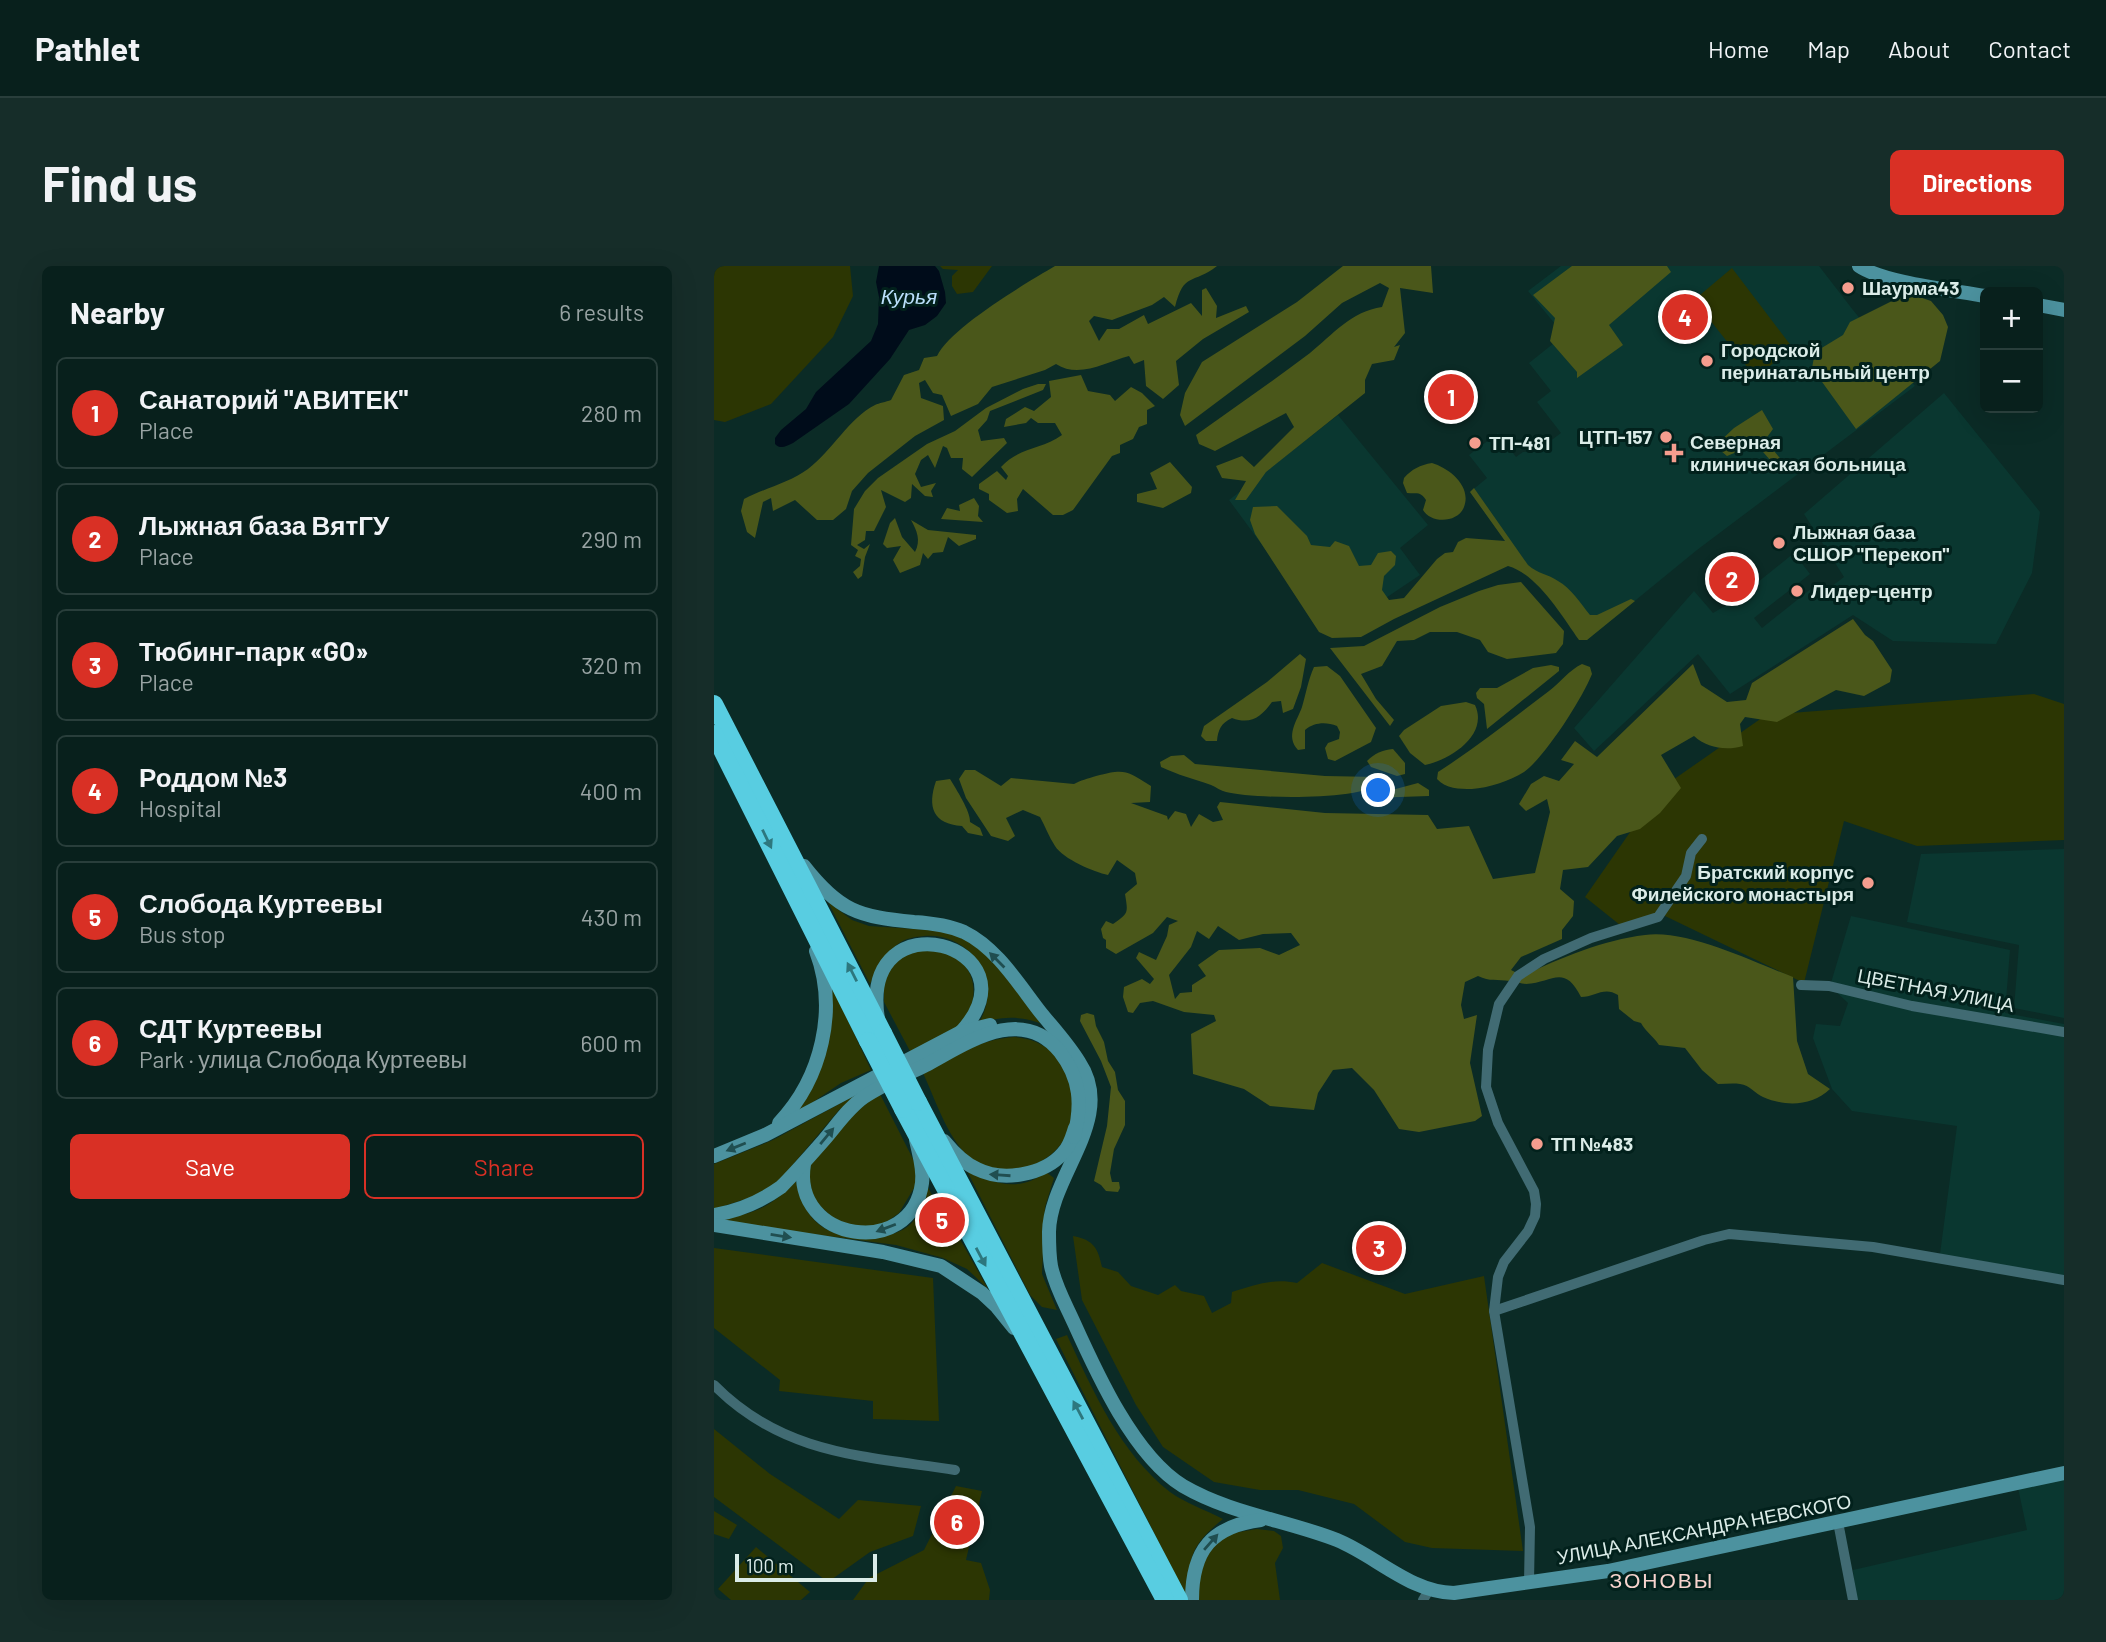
<!DOCTYPE html>
<html lang="en">
<head>
<meta charset="utf-8">
<style>
	body { margin:0; font-family:Barlow,sans-serif; background:#162d29; color:#f1f3f6 }
	.controls { position:absolute; right:21px; top:21px; display:grid; overflow:hidden; border-radius:10px; box-shadow:0 7px 28px #0002 }
	.controls button { width:63px; height:63px; display:grid; place-items:center; padding:0; border:0; border-bottom:2px solid #293e3b; background:#08201c; color:#f1f3f6; font:35px sans-serif }
	.scale { position:absolute; left:21px; bottom:18px; width:142px; box-sizing:border-box; padding-left:7px; border:4px solid #dbece8; border-top:0; font-size:19px; line-height:24px; white-space:nowrap; color:#dbece8; -webkit-text-stroke:5px #02211c; paint-order:stroke }
	.you { position:absolute; left:665px; top:525px; width:24px; height:24px; margin:-18px; border:5px solid #fff; border-radius:50%; background:#1a73e8; box-shadow:0 0 0 10px #1a73e833 }
	.badge { display:grid; place-items:center; width:46px; height:46px; border-radius:50%; background:#d93025; color:#fff; font-size:23px; font-weight:700 }
	.pin { position:absolute; translate:-50% -50%; border:4px solid #fff; box-shadow:0 2px 7px #0006 }
	.list { margin:0; padding:0; list-style:none }
	h2 { display:flex; justify-content:space-between; align-items:center; height:91px; margin:0; padding:0 28px; font-size:30px }
	h2 small { font-size:23px; font-weight:400; color:#98a3a3 }
	.list li { display:grid; grid-template-columns:46px 1fr auto; gap:21px; align-items:center; box-sizing:border-box; height:112px; margin:0 14px 14px; padding:0 14px; border:2px solid #293e3b; border-radius:10px }
	.list b { display:block; font-size:26px; white-space:nowrap }
	.list p { margin:0; font-size:23px; white-space:nowrap; color:#98a3a3 }
	.list em { font-size:23px; font-style:normal; color:#98a3a3 }
	.actions { display:flex; gap:14px; padding:21px 28px }
	.actions a { flex:1; padding:16px 0; border:2px solid #d93025; border-radius:10px; text-align:center; font-size:24px; color:#d93025 }
	.actions .main { background:#d93025; color:#fff }
	.map { position:relative; flex:none; width:1350px; height:1334px; overflow:hidden; border-radius:10px }
	header { display:flex; align-items:center; gap:42px; box-sizing:border-box; height:98px; padding:0 35px; background:#08201c; border-bottom:2px solid #293e3b }
	header strong { font-size:33px }
	nav { display:flex; gap:38px; margin-inline-start:auto; font-size:24px }
	.intro { display:flex; align-items:center; justify-content:space-between; box-sizing:border-box; height:168px; padding:0 42px }
	h1 { margin:0; font-size:49px }
	.button { padding:18px 32px; border-radius:10px; background:#d93025; color:#fff; font-size:24px; font-weight:700 }
	main { display:flex; gap:42px; padding:0 42px }
	aside { flex:1; background:#08201c; border-radius:10px; box-shadow:0 7px 28px #0002 }
	.map>svg:first-child { display:block }
</style>
</head>
<body>
<header>
<strong>Pathlet</strong>
<nav><a>Home</a><a>Map</a><a>About</a><a>Contact</a></nav>
</header>
<div class="intro"><h1>Find us</h1><a class="button">Directions</a></div>
<main>
<aside>
<h2>Nearby<small>6 results</small></h2>
<ul class="list">
<li><span class="badge">1</span><div><b>Санаторий &quot;АВИТЕК&quot;</b><p>Place</p></div><em>280 m</em></li>
<li><span class="badge">2</span><div><b>Лыжная база ВятГУ</b><p>Place</p></div><em>290 m</em></li>
<li><span class="badge">3</span><div><b>Тюбинг-парк «GO»</b><p>Place</p></div><em>320 m</em></li>
<li><span class="badge">4</span><div><b>Роддом №3</b><p>Hospital</p></div><em>400 m</em></li>
<li><span class="badge">5</span><div><b>Слобода Куртеевы</b><p>Bus stop</p></div><em>430 m</em></li>
<li><span class="badge">6</span><div><b>СДТ Куртеевы</b><p>Park · улица Слобода Куртеевы</p></div><em>600 m</em></li>
</ul>
<div class="actions"><a class="main">Save</a><a>Share</a></div>
</aside>
<div class="map">
<svg width="1350" height="1334" viewBox="0 0 1350 1334">
	<rect width="100%" height="100%" fill="#0b2b26"/>
	<!-- built -->
	<g fill="#0a3730">
		<path d="M847,0h258l34,44 62,76 -218,164 -110,90 -86,-105 -31,-43 17,-14 -18,-23 29,-22 18,24 7,-5 14,-1 24,-18 -24,-31 14,-11 -22,-28 35,-28 -36,-44z"/>
		<path d="M1230,127l96,119 -8,61 -36,71 -103,-3 -40,-26 -123,79 -32,-40 -104,97 -20,-23 120,-137 19,22 24,-14 57,-46 16,21 -56,44 8,10 55,-44 7,8 20,-15 -40,-63z"/>
		<path d="M624,149l90,110 -28,23 20,27 -91,61 -100,-136z"/>
		<path d="M1350,583v169l-50,-10 5,-63 -112,-23 14,-68z"/>
		<path d="M1137,650l159,34 -5,63 59,11v254l-124,-24 17,-128 -105,-15 -20,-22 -19,-51 3,-14 24,2 8,-23 -18,-17z"/>
		<path d="M1350,1212v122h-208l-3,-30 174,-40 -9,-42z"/>
	</g>
	<!-- green -->
	<g fill="#2c3603">
		<path d="M0,0h136l3,30 -20,41 -62,67 -46,18 -11,-2z"/>
		<path d="M226,0h52l-19,26 -16,2 -5,-8v-10l6,-6 -15,-1z"/>
		<path d="M1018,2l60,79 -36,31 -62,-78z"/>
		<path d="M1320,428l30,10v136l-147,6 -73,-25 -40,162 -139,-67 -45,9 -35,-28 75,-108 106,-74z"/>
		<path d="M114,636l24,18 17,6 76,5 35,15 66,79c-24,-9 -44,-10 -68,-1 27,-41 -7,-92 -54,-88 -10,1 -18,2 -26,8 -13,9 -21,26 -28,40z"/>
		<path d="M225,683c7,4 17,8 23,14 19,17 13,53 -7,67 -12,10 -29,15 -44,23l-27,-51v-24l9,-14 17,-13z"/>
		<path d="M115,714l42,90 -30,13 -47,32c36,-52 37,-73 35,-135z"/>
		<path d="M301,771c7,1 15,2 21,5 64,29 46,126 -28,128 -14,0 -30,-4 -40,-14 -22,-21 -33,-58 -46,-85 30,-15 59,-32 93,-34z"/>
		<path d="M162,818l-37,26 -60,71 -17,13 -48,15v-45l59,-24z"/>
		<path d="M166,828l35,69 2,20 -18,30 -14,10 -19,6 -30,-8 -24,-23 -5,-29c17,-25 47,-59 73,-75z"/>
		<path d="M251,901c26,17 54,26 81,5l8,6 -9,29 -3,67 15,36 -15,-3 -12,-12z"/>
		<path d="M82,915c4,19 13,40 32,49 21,11 71,12 86,-10 7,-9 9,-25 12,-36l13,23 -9,6 11,21 15,-2 32,57 -21,-20 -24,-11 -47,-13 -182,-24c39,-8 53,-10 82,-40z"/>
		<path d="M359,970c21,4 25,12 29,31l16,5 13,14 27,9 17,-10 6,6 23,5 8,17 19,-10 1,-11c23,-7 41,-14 65,-9l25,-20 83,31 79,-18 39,275 -91,-3 -27,-6 -51,-38 -56,-14h-38l-46,-8 -51,-35 -27,-42 -54,-105z"/>
		<path d="M0,982l219,30 6,143 -66,-2v-18l-94,-10 1,-11 -66,-52z"/>
		<path d="M353,1069c26,56 53,118 103,157 15,11 36,18 53,27 -34,28 -34,38 -35,81l-132,-261z"/>
		<path d="M0,1163l56,45 69,45 19,-19 63,6 -8,30 -43,16 -42,30 -114,-85z"/>
		<path d="M242,1220l26,5 -16,69 15,3 9,27 -1,10h-136l16,-22 55,-28z"/>
		<path d="M0,1245l23,14 -8,14 -15,-5z"/>
		<path d="M543,1263l17,2 7,5 2,12 -8,15 5,37h-85l2,-26 17,-33 19,-8z"/>
		<path d="M42,1281l54,45 -9,8h-70l-13,-11z"/>
	</g>
	<!-- forest -->
	<g fill="#4a571a" fill-rule="evenodd">
		<path d="M341,0h162c-24,19 -33,5 -42,41l-11,-10 -12,8 -40,15 -18,-4 -5,5 10,20 8,-12h12l25,-14 4,9 43,-21 11,13v-26l4,-2 11,18 -1,12 30,-12 3,6 -46,27 -27,22 3,24 -16,14 -17,-13 -2,-26 -10,4 -5,-8c-23,6 -50,23 -73,8l-11,6 -53,17 -14,17 -27,12 -9,-21 -9,-2 -8,-13 -6,3 2,15 22,8 1,14 -29,16 -47,37 -16,18 -6,18 -13,11h-16l-22,-20 -22,11 -2,-13 -8,4 -8,36 -8,-6 -6,-21 3,-12c21,-11 45,-16 64,-30 23,-17 42,-52 67,-64 4,-2 11,-3 16,-5l13,-25 15,-5 5,-12 13,-2c13,-28 89,-73 118,-90z"/>
		<path d="M629,0h88l2,27 -33,-5 5,45 -11,14 6,-2 -6,15 -22,4 -7,16v13l-99,79 -20,28h-11l11,-19 -24,-3 -6,-12 26,-10 12,11 40,-40 -8,-14 -71,38 -16,-7 -3,-9c38,-27 77,-54 114,-82 22,-18 42,-42 72,-46l7,-19 -9,-5 -38,20 -37,33 -120,90 -5,-11 5,-22 17,-31 95,-60z"/>
		<path d="M858,0h95l4,6 -62,53 14,20 -46,33v-6l-27,-31 5,-23 -22,-23z"/>
		<path d="M1194,27l23,8 12,14 5,12 -8,34 -84,68 -44,-61 3,-16 28,-17 7,-13z"/>
		<path d="M367,109l7,16 22,4 5,6 16,-14 11,6 13,13 -8,4v14l-8,3 -6,12 -13,6v8l-8,3 -39,54 -10,5h-10l-30,-26 -6,10 1,12 -11,2 -18,-13v-6l-10,-5v-5l18,-13 9,9 2,-4 -7,-9c18,-20 40,-17 61,-32l-7,-12h-17l-7,-5 -5,5 -22,4 2,-8 19,-12 9,4 17,-14 -2,-16z"/>
		<path d="M324,118h8l-3,6 -53,21 -3,9 -9,10 3,11 23,-3 3,5 -35,34 -10,-8 1,-11h-12l-4,-10 -4,-2 -8,22 -7,-13 -7,5 -6,14 6,13 15,-4 -5,8 2,6 -8,-1 -13,-12 -1,14 -6,4 -24,-12 5,17 -12,24h-8l-1,9 -8,5 7,4 6,-5 -5,13 -3,19 -4,3 -5,-7 7,-6 1,-7 -6,-3 3,-6 -7,-5 3,-36 11,-18 13,-13 49,-34 28,-13 31,-23 37,-19z"/>
		<path d="M1048,144l11,19 -8,11 19,23 -6,6 -22,-25 -29,12 -12,-10 19,-18z"/>
		<path d="M456,196l22,25 -1,6 -28,15 -26,-6v-8l20,-5 -7,-16z"/>
		<path d="M718,197c17,5 40,23 32,44 -6,16 -33,17 -41,3l3,-10c-6,-9 -9,-6 -19,-7l-4,-10 1,-5c8,-9 16,-13 28,-15z"/>
		<path d="M760,222l54,77c10,9 20,9 30,16 13,7 23,23 32,34h7l34,-16 4,2 -48,39h-8c-17,-24 -42,-66 -71,-74l-114,53 -33,18 -29,1 -13,-6 -64,-98 -5,-14 3,-13 24,-1 30,30 4,9 19,2 5,-6 14,5 10,20 12,-1 7,-12 13,-2 5,5 -1,9 -11,11 -2,14 7,10 15,-2 33,-39 8,-6 8,-1 5,-10 8,-4 39,3 -35,-49z"/>
		<path d="M260,232l5,8 -1,10 5,6 -42,-3 6,-11 13,3 -1,-6z"/>
		<path d="M181,252l7,19 13,15c6,-12 2,-21 -4,-32l17,10 48,5v4l-17,7 -11,-9 -5,15 -10,1 -5,6 -5,-6 -3,12 -20,8 -7,-13 8,-14 -14,2 -4,-4 7,-21z"/>
		<path d="M807,316l43,49 -1,13 -7,9 -49,6 -19,-7 -8,-12 -23,-8h-27l-16,8 -17,1 -15,25 -21,8 15,25 18,21 -4,6 -60,-78 34,-2 76,-39 39,-16 19,-6z"/>
		<path d="M1139,353l12,16 8,6 19,29 -2,12 -26,14 -28,-6 -59,32 -32,-5 -5,7 3,22c-17,5 -36,2 -49,-10l-33,19 20,33 -21,25 -20,16 -23,7 -29,31 -25,3 -3,19 14,12 -1,15 -11,14v9l-41,18 -10,13 12,6c37,-18 80,-36 122,-41 42,-6 108,27 148,42l4,64 11,33 22,15c-18,17 -44,18 -67,8 -8,-3 -13,-12 -23,-13 -7,-1 -15,0 -22,0l-16,-14 -17,-22 -26,-3c-6,-9 -13,-13 -18,-22l-7,-2 -15,-12 -1,-14c-14,-9 -23,2 -37,2 -17,-34 -29,-14 -55,-13 -5,0 -11,-3 -16,-3 -13,-2 -20,1 -32,-5l-13,6 -4,23 3,14 13,-4 -7,48 12,53 -7,5 -56,11 -20,-3 -25,-39 -22,-22 -19,2 -15,23 -4,17 -44,-4 -26,-17 -51,-15 -2,-40 25,-13 -2,-6 -30,-3 -31,-11 -13,2 -7,10 -5,-1 -5,-15 1,-10 18,-8 8,5 4,-5 -18,-21 3,-6 17,8 11,-24 2,-11 9,-4 -11,-4 -14,16 -37,21 -10,-6v-8l-3,-2 -2,-9 5,-8 7,3c16,-11 15,-11 12,-30l12,-10 -2,-11 -18,-13 -9,15c-14,-3 -45,-16 -53,-29 -6,-9 -10,-20 -15,-29l-17,-7 -17,8 9,18 -7,5 -17,-5 -25,-38 -7,-19 6,-9h10l26,16 10,-8 63,6c7,-4 13,-5 22,-8 29,-7 29,-6 55,10l-1,16 -19,1 36,13 1,4 7,-9 11,3 5,13 8,-13 14,8 10,-2 -6,-13 3,-5 105,11 103,2 9,14 32,-3 24,53 42,-6 15,-61 -3,-13 -21,12 -7,-7 12,-20 13,-8 15,5 15,-17 -13,-4 14,-19 22,16 96,-93 8,21 26,17 19,-2 6,-17zM504,660l21,14 24,-6 28,-1 9,12 -21,10 -19,-7 -41,2 -21,15 8,11 -14,9v7l-12,1 -5,6 -6,-24 22,-28 6,-16 12,8z"/>
		<path d="M586,388l6,5 -5,28 -8,22 -10,4 -2,-12 -9,1c-11,15 -21,23 -40,16 -11,5 -14,12 -15,23h-11l-5,-5 3,-10 63,-44z"/>
		<path d="M868,398l8,3 2,7c-10,25 -47,83 -68,98 -14,9 -36,16 -52,17 -13,0 -26,0 -35,-10l1,-7c39,-25 74,-53 111,-81 11,-8 20,-21 33,-27z"/>
		<path d="M837,399l8,2v4l-72,58 -3,-25 -7,-6 -1,-5 4,-5h17l36,-20z"/>
		<path d="M613,400l13,10 36,52 -5,14 -36,19 -7,-2 -3,-11 3,-5 11,-4 1,-7 -3,-6c-11,-4 -22,-4 -32,4v19l-7,1c-13,-14 -1,-29 4,-43 4,-13 6,-27 12,-40z"/>
		<path d="M752,436l9,3c14,30 -25,55 -50,60l-15,-12 -11,-17 5,-6 37,-24z"/>
		<path d="M679,483l12,14v11l-8,2 -26,-9 -4,-6c8,-8 15,-11 26,-12z"/>
		<path d="M470,489l11,9 130,12 53,1 6,5c-21,19 -130,17 -158,10 -5,-1 -10,-5 -15,-7 -17,-6 -33,-10 -50,-18l-1,-5 11,-6z"/>
		<path d="M236,513c6,10 21,33 20,43l10,6 3,8 -15,-3 -6,-7c-29,-2 -35,-19 -26,-45z"/>
		<path d="M704,517l11,7v6l-58,2 6,-4z"/>
		<path d="M373,747l7,2 2,11 8,16 4,19 7,11 3,18 7,11v24l-11,24 -4,24 2,9h7l1,6 -2,4 -12,-1 -5,-6 -7,-4 13,-55 4,-39 -10,-26 -21,-40 1,-6z"/>
	</g>
	<!-- water -->
	<path fill="#000c1a" d="M165,0h56l4,5 6,21 1,11 -9,13 -12,9 -16,5 -19,29 -41,45 -56,39c-7,3 -12,7 -18,1v-6l6,-8 25,-21 10,-17 55,-51 7,-17 1,-27 -3,-15z"/>
	<g fill="none" stroke-linecap="round" stroke-linejoin="round">
		<!-- street -->
		<g stroke="#416b73" stroke-width="10">
			<path d="M1087,719l28,1 83,20 152,26"/>
			<path d="M780,1045l210,-71 25,-6 144,13 191,33"/>
			<path d="M0,1119c69,70 150,71 241,85"/>
			<path d="M1124,1256l15,78"/>
			<path d="M815,1316l1,-55 -36,-216 4,-34 6,-15 24,-31 7,-15 1,-12 -2,-13 -36,-68 -12,-36 2,-37 11,-46 19,-28 26,-17 47,-21 67,-21 28,-41 5,-23 11,-14"/>
			<path d="M709,1334l6,-10"/>
		</g>
		<!-- secondary -->
		<g stroke="#4c929f" stroke-width="14">
			<path d="M1145,0c25,17 94,24 126,30"/>
			<path d="M1324,39l26,5"/>
			<path d="M90,600c35,45 55,51 110,56 17,1 34,3 50,10 33,16 55,53 77,81 13,16 27,31 38,49 38,57 -29,112 -30,170 0,11 0,23 2,34 4,20 15,39 23,57 23,51 60,133 109,163 48,28 103,34 154,54 39,16 73,52 117,53l154,-22 456,-98"/>
			<path d="M164,753c-20,-125 163,-74 83,13"/>
			<path d="M65,857c43,-45 59,-114 37,-172"/>
			<path d="M230,875c9,11 19,22 33,28 26,13 67,6 86,-16 7,-7 9,-16 12,-25"/>
			<path d="M0,890l51,-21 196,-103 29,-7"/>
			<path d="M90,898c-13,78 108,96 118,19 2,-14 -3,-29 -6,-43"/>
			<path d="M0,949c25,-4 46,-13 67,-28 15,-15 29,-31 43,-47 13,-15 24,-32 40,-43 19,-13 42,-22 62,-32 41,-22 96,-61 134,-13 21,27 22,53 14,85"/>
			<path d="M0,959l169,27 58,14 41,27 15,14 17,21"/>
			<path d="M478,1334c0,-50 20,-74 69,-80"/>
		</g>
		<!-- highway -->
		<g stroke="#58cde1" stroke-width="18">
			<path d="M0,438l169,329"/>
			<path d="M0,468l154,307"/>
			<path d="M204,836l261,498"/>
			<path d="M189,843l262,491"/>
		</g>
		<!-- highway-bridge -->
		<g stroke="#58cde1" stroke-width="18">
			<path d="M169,767l35,69"/>
			<path d="M154,775l35,68"/>
		</g>
	</g>
	<!-- one-way arrows -->
	<defs><path id="oneway-solid" d="M-6-.8H1V-3.2L6.5 0L1 3.2V.8H-6Z" transform="scale(1.75)"/></defs>
	<g fill="#2d777e">
		<use href="#oneway-solid" transform="translate(53 573) rotate(64)"/>
		<use href="#oneway-solid" transform="translate(138 706) rotate(-117)"/>
		<use href="#oneway-solid" transform="translate(267 991) rotate(62)"/>
		<use href="#oneway-solid" transform="translate(364 1144) rotate(-118)"/>
	</g>
	<g fill="#204e50">
		<use href="#oneway-solid" transform="translate(283 694) rotate(-135)"/>
		<use href="#oneway-solid" transform="translate(113 870) rotate(-50)"/>
		<use href="#oneway-solid" transform="translate(22 881) rotate(158)"/>
		<use href="#oneway-solid" transform="translate(286 909) rotate(-176)"/>
		<use href="#oneway-solid" transform="translate(172 962) rotate(159)"/>
		<use href="#oneway-solid" transform="translate(67 970) rotate(9)"/>
		<use href="#oneway-solid" transform="translate(497 1276) rotate(-49)"/>
	</g>
	<!-- markers -->
	<g fill="#f59d8e" stroke="#02211c" stroke-width="2.5">
		<circle cx="1134" cy="22" r="7"/>
		<circle cx="993" cy="95" r="7"/>
		<circle cx="952" cy="171" r="7"/>
		<circle cx="761" cy="177" r="7"/>
		<path d="M956.5 176.5h7v7h7v7h-7v7h-7v-7h-7v-7h7z"/>
		<circle cx="1065" cy="277" r="7"/>
		<circle cx="1083" cy="325" r="7"/>
		<circle cx="1154" cy="617" r="7"/>
		<circle cx="823" cy="878" r="7"/>
	</g>
	<g text-anchor="middle" stroke-width="6" stroke-linejoin="round" paint-order="stroke">
		<!-- poi labels -->
		<g font-size="19" font-weight="bold" fill="#dbece8" stroke="#02211c" text-anchor="start">
			<text x="1148" y="29">Шаурма43</text>
			<text x="1007" y="91">Городской<tspan x="1007" dy="22">перинатальный центр</tspan></text>
			<text x="938" y="178" text-anchor="end">ЦТП-157</text>
			<text x="976" y="183">Северная<tspan x="976" dy="22">клиническая больница</tspan></text>
			<text x="775" y="184">ТП-481</text>
			<text x="1079" y="273">Лыжная база<tspan x="1079" dy="22">СШОР "Перекоп"</tspan></text>
			<text x="1097" y="332">Лидер-центр</text>
			<text x="1140" y="613" text-anchor="end">Братский корпус<tspan x="1140" dy="22">Филейского монастыря</tspan></text>
			<text x="837" y="885">ТП №483</text>
		</g>
		<!-- street labels -->
		<g font-size="19" fill="#dbece8" stroke="#02211c">
			<text transform="translate(1222 724) rotate(11)" y="7">ЦВЕТНАЯ УЛИЦА</text>
			<text transform="translate(990 1263) rotate(-11)" y="7">УЛИЦА АЛЕКСАНДРА НЕВСКОГО</text>
		</g>
		<!-- water labels -->
		<g font-size="21" font-style="italic" fill="#badffb" stroke="#02211c">
			<text x="195" y="38">Курья</text>
		</g>
		<!-- neighbourhood labels -->
		<g font-size="21" letter-spacing="2" fill="#f7d4ce" stroke="#02211c">
			<text x="948" y="1322">ЗОНОВЫ</text>
		</g>
	</g>
</svg>
<div class="controls">
<button>+</button>
<button>−</button>
</div>
<div class="scale">100 m</div>
<div class="you"></div>
<div class="pin badge" style="left:737px;top:131px">1</div>
<div class="pin badge" style="left:1018px;top:313px">2</div>
<div class="pin badge" style="left:665px;top:982px">3</div>
<div class="pin badge" style="left:971px;top:51px">4</div>
<div class="pin badge" style="left:228px;top:954px">5</div>
<div class="pin badge" style="left:243px;top:1256px">6</div>
</div>
</main>
</body>
</html>
